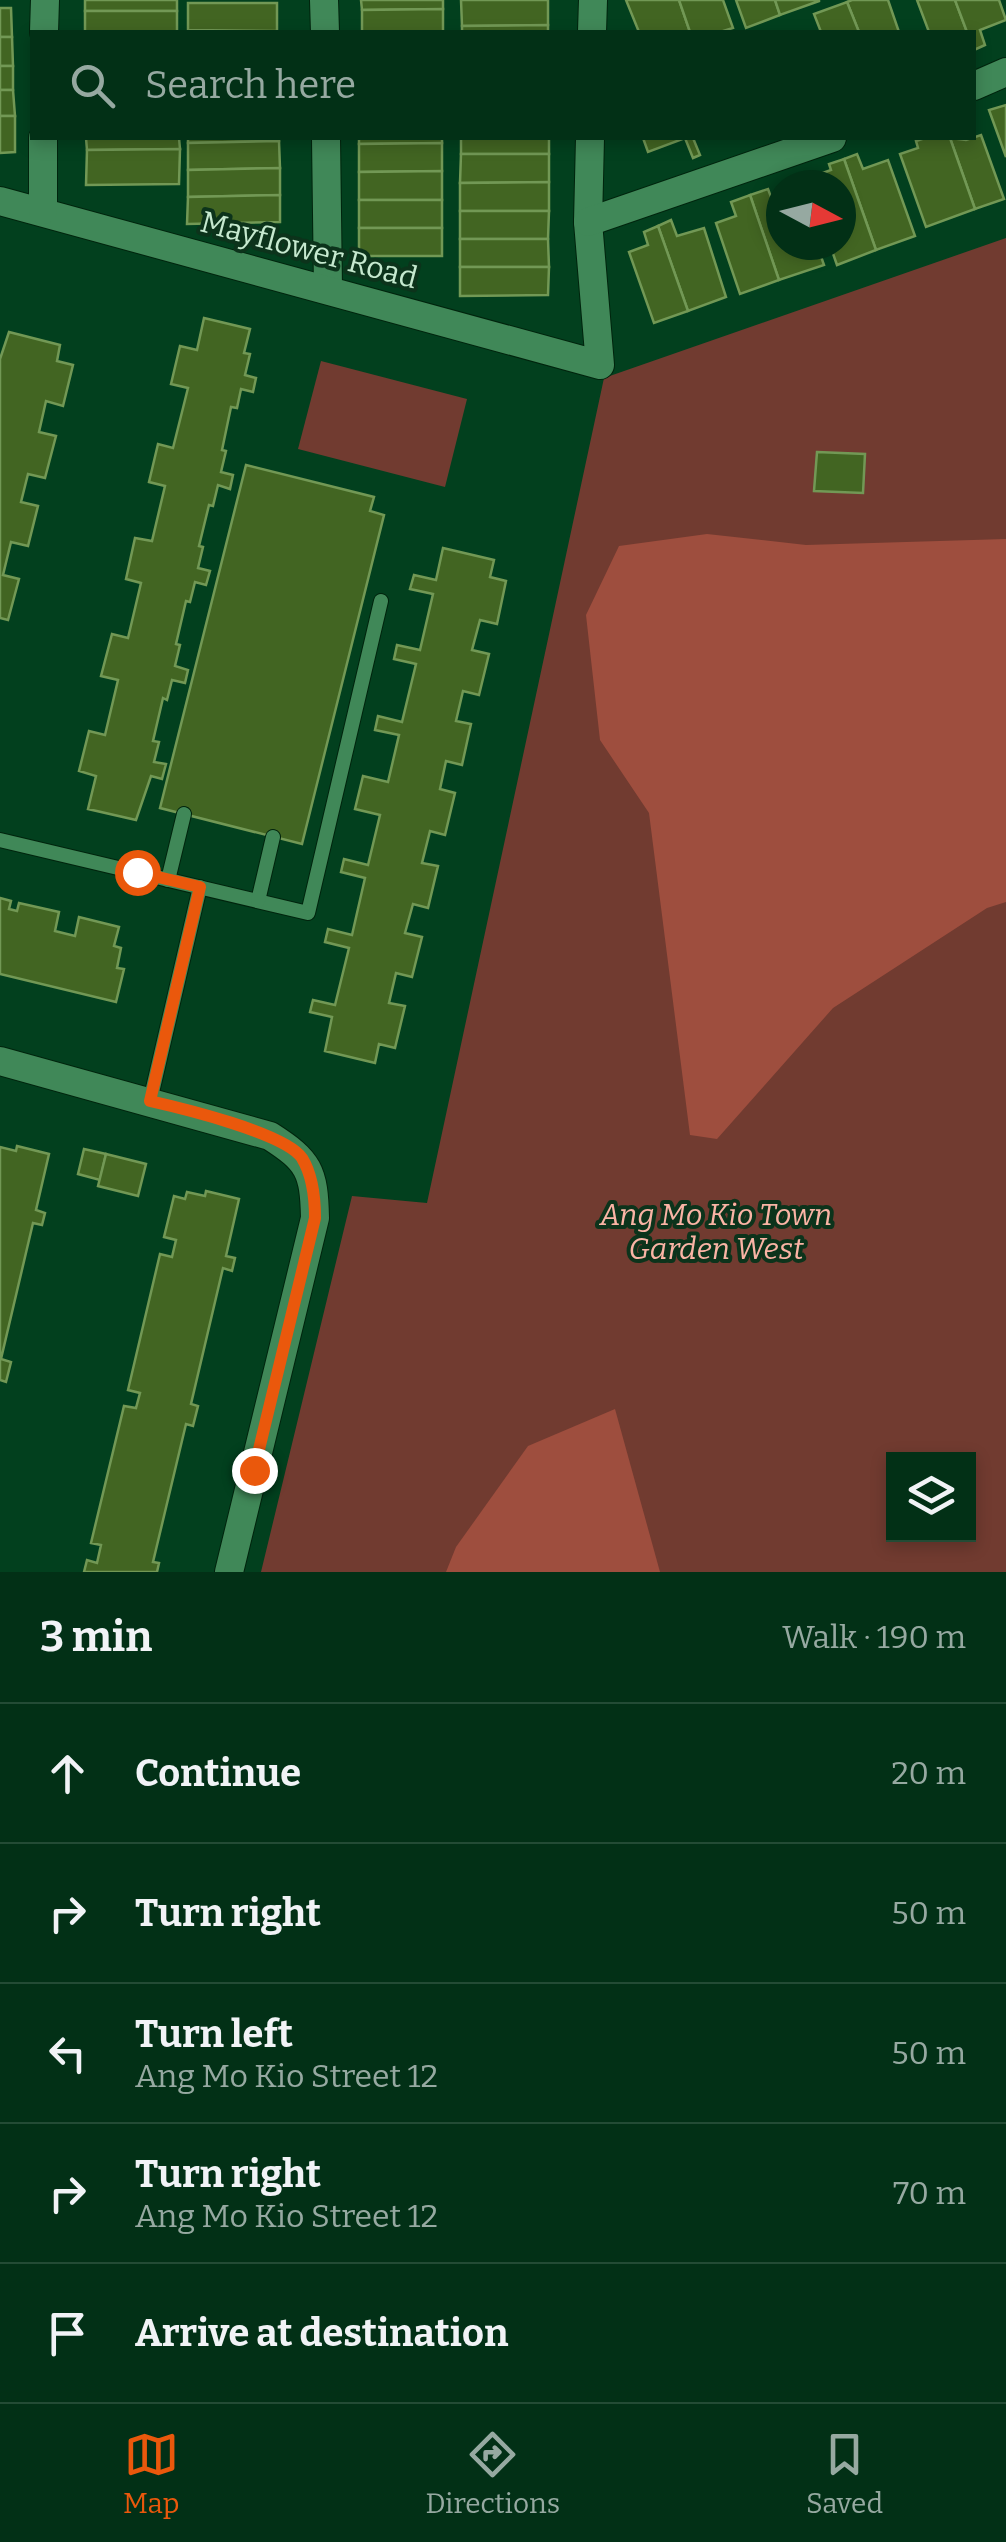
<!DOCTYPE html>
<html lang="en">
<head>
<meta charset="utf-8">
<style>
	body { margin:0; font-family:Bitter,serif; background:#103c23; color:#f1f3f6 }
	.controls { position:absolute; right:30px; bottom:30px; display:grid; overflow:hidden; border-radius:0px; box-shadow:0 5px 15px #0003 }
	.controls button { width:90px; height:90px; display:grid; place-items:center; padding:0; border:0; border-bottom:2px solid #234b35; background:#023016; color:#f1f3f6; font:50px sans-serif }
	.compass { position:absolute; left:766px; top:170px; width:90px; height:90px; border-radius:50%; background:#023016; box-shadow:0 5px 15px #0003; rotate:97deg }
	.stop { position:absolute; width:30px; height:30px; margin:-22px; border:8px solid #ea580c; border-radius:50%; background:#fff }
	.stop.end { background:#ea580c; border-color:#fff; box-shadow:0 2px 10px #0008 }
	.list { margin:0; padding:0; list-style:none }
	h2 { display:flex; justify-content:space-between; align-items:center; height:130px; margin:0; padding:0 40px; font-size:42px }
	h2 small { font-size:32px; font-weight:400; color:#96a9a1 }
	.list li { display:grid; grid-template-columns:65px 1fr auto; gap:30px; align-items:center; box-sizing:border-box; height:140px; padding:0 40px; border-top:2px solid #234b35 }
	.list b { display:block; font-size:38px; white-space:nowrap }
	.list p { margin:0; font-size:32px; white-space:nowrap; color:#96a9a1 }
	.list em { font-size:32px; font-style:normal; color:#96a9a1 }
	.icon { flex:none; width:55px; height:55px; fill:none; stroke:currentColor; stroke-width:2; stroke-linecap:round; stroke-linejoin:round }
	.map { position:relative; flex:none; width:1006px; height:1572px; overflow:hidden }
	.search { position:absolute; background:#023016; box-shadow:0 5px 15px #0003; left:30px; right:30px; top:30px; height:110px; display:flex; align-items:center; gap:25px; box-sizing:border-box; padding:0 35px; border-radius:0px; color:#96a9a1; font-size:38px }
	.sheet { height:830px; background:#023016 }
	nav { display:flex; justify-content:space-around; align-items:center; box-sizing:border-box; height:140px; border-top:2px solid #234b35; background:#023016; font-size:28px; color:#96a9a1 }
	nav a { display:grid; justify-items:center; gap:5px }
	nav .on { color:#ea580c }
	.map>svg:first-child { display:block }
</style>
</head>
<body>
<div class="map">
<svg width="1006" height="1572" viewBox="0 0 1006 1572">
	<rect width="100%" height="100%" fill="#02401e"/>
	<!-- green -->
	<g fill="#713b30" fill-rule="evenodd">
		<path d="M1006,238v1334h-745l91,-376 75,7 177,-825zM894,1460h74v74h-74z"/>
		<path d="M321,361l146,38 -22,88 -147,-38z"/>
	</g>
	<!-- forest -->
	<g fill="#9e4e3e">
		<path d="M707,534l99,11 200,-6v363l-19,6 -154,100 -116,131 -27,-4 -41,-322 -49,-73 -14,-125 33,-69z"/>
		<path d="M615,1409l45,163h-214l10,-25 72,-101z"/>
	</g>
	<!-- building -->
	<g fill="#426522" stroke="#729855" stroke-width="2.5">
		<rect x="85" y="0" width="92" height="11"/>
		<path d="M361,0h82v9l-81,1z"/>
		<path d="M461,0h87v25l-86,1z"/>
		<path d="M626,0h53l11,32h-51z"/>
		<path d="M679,0h44l10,28 -13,4h-30z"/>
		<path d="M736,0h39l5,15 -34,13z"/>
		<path d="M775,0h44v1l-39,14z"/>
		<path d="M852,0h36l11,32h-40l-12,-30z"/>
		<path d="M917,0h38l12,32h-38z"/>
		<path d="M955,0h44l7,20 -26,10 5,15 -11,5v-18h-7z"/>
		<path d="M847,2l12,30h-38l-7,-18z"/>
		<path d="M188,3h89v28l-89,-1z"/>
		<path d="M0,8h11l1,29h-12z"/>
		<path d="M443,9v23h-81v-22z"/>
		<rect x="85" y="11" width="92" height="21"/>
		<path d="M548,25v7h-86v-6z"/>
		<path d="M0,37h12l1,29h-13z"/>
		<rect x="0" y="66" width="13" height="24"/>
		<path d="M0,90h13l2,26h-15z"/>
		<path d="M1006,105v52l-17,-47z"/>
		<path d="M0,116h15v36l-15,1z"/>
		<path d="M981,135l23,64 -29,10 -25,-71 16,2z"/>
		<path d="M86,138h93l1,11 -93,1z"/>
		<path d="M188,138h91v3l-91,2z"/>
		<path d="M359,138h83v5l-83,1z"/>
		<rect x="461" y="138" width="88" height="16"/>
		<path d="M643,138h50l7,17 -7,3 -8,-20 -37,14z"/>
		<path d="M925,138h25l25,71 -49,18 -26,-73 18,-6 -2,-7z"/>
		<path d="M279,141l1,27 -92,2v-27z"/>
		<path d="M442,143v28l-83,1v-28z"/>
		<path d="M180,149l-1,35 -93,1 1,-35z"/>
		<path d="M461,154h88v28l-89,1z"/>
		<path d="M857,154l6,15 25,-9 27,76 -39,14 -32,-91z"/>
		<path d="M844,159l32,91 -39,15 -7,-20h11v-60h-33l-2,-6 25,-9 -2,-6z"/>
		<path d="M280,168v27l-92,2v-27z"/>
		<path d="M442,171v29h-83v-28z"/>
		<path d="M549,182v29h-89v-28z"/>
		<path d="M768,189l6,16 7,-3v43h36l7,20 -45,15 -29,-85z"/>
		<path d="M280,195v27l-93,2 1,-27z"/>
		<path d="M750,195l29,85 -39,14 -24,-71 20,-7 -5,-14z"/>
		<rect x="359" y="200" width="83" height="28"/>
		<path d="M460,211h89l-1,28h-88z"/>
		<path d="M671,220l6,16 27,-8 22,69 -38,14 -30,-85z"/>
		<path d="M658,226l30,85 -34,12 -25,-71 19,-7 -4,-13z"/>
		<rect x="359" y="228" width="83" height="28"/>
		<path d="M460,239h88l1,28h-89z"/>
		<path d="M460,267h89l-1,28 -88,1z"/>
		<path d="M204,318l46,11 -6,24 6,1 -5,21 11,3 -3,14 -12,-3 -4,19 -6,-1 -9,43 4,1 -5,21 12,3 -3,14 -12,-4 -5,21 -4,-1 -10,41 4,1 -5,21 12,3 -4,14 -11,-3 -5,20 -4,-1 -10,43 4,1 -5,21 13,4 -3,13 -13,-3 -5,20 -4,-2 -10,43 6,1 -5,20 12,2 -4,15 -11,-3 -15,44 -48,-11 8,-33 -17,-5 10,-40 16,4 13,-55 -17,-4 11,-42 16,4 13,-55 -15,-4 9,-41 17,3 13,-55 -16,-4 9,-38 15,4 15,-60 -17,-4 9,-38 17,4z"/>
		<path d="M9,332l51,13 -3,16 16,4 -10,41 -17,-5 -7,31 17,4 -11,42 -17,-4 -7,28 17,4 -10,40 -17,-4 -8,33 16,4 -11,41 -8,-2v-259z"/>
		<path d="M817,452l48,2 -2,39 -49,-2z"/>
		<path d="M246,465l128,32 -4,14 14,4 -82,329 -142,-36z"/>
		<path d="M443,548l51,12 -4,17 16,4 -9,43 -17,-4 -8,30 17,4 -10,41 -16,-4 -7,30 15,3 -9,41 -16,-4 -6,28 15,4 -10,42 -15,-4 -8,32 16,3 -10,42 -15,-4 -8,29 17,4 -10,40 -16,-4 -7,30 16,3 -10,42 -16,-4 -4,19 -50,-12 7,-34 -22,-5 3,-12 22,5 14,-57 -24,-6 3,-13 24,6 13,-57 -24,-6 3,-13 24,6 12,-50 -25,-6 8,-33 25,6 11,-47 -24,-5 3,-14 24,6 14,-58 -22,-5 3,-14 23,5 13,-56 -23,-5 4,-14 22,5z"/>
		<path d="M0,898l11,3 -2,8 8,2 2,-8 40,9 -4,19 20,5 4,-19 40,10 -5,19 7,2 -4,20 7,1 -8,33 -116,-28z"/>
		<path d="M17,1146l32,8 -13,56 9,3 -3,12 -9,-2 -32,136 10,3 -5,20 -6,-2v-233l16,4z"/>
		<path d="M84,1149l22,5 -6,26 -22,-6z"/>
		<path d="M106,1154l40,10 -8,32 -40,-10z"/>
		<path d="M206,1191l33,8 -13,57 9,2 -3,13 -9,-3 -32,136 7,2 -5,20 -7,-2 -33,138 6,1 -2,9h-73l3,-12 10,3 4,-18 -10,-2 33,-137 12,2 4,-15 -12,-3 32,-136 12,3 4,-17 -12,-3 10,-41 11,3 2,-7 18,4z"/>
	</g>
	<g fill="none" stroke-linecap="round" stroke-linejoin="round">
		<defs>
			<g id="service">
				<path d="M0,840l308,73 73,-312"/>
				<path d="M168,880l16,-66"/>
				<path d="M258,901l15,-64"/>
				<path d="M150,1101l50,-214"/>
			</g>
			<g id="minor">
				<path d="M324,0l1,32"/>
				<path d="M44,32l1,-32"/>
				<path d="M592,32l1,-32"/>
				<path d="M974,86l32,-14"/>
				<path d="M326,138l2,150"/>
				<path d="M0,201l600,164 -12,-143 2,-84"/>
				<path d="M43,210v-72"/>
				<path d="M588,222l244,-84"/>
				<path d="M0,1061l270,75c39,25 44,35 45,82l-86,354"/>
			</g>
		</defs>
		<!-- service casing -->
		<use href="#service" stroke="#00240d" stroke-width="16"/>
		<!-- minor casing -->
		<use href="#minor" stroke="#00240d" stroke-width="30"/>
		<!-- service -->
		<use href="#service" stroke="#408858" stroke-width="14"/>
		<!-- minor -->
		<use href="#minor" stroke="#408858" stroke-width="28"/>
	</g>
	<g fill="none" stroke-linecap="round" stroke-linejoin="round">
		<!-- route -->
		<path stroke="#ea580c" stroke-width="12" d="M137,872l63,15 -50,214c31,7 135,32 152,57 11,18 13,40 13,60l-61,252"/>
	</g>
	<g text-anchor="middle" stroke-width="8" stroke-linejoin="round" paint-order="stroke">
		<!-- street labels -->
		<g font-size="30" fill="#c6e9cf" stroke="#0c331b">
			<text transform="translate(309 250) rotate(15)" y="10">Mayflower Road</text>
		</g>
		<!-- park labels -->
		<g font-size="30" font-style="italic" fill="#fab4a5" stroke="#0c331b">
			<text x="716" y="1225">Ang Mo Kio Town<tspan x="716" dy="34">Garden West</tspan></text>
		</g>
	</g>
</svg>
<div class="controls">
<button><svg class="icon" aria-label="layers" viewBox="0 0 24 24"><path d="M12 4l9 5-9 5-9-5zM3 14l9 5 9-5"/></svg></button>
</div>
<svg class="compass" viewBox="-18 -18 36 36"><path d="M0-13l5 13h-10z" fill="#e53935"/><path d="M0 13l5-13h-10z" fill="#96a9a1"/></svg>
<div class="stop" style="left:137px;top:872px"></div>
<div class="stop end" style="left:254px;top:1470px"></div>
<div class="search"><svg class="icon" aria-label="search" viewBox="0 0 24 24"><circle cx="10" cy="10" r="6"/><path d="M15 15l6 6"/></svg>Search here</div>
</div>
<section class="sheet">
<h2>3 min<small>Walk · 190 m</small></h2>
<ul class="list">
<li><svg class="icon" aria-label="ahead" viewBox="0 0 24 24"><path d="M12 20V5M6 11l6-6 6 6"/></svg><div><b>Continue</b></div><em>20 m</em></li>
<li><svg class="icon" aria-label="right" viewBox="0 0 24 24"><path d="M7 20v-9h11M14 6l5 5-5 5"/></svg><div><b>Turn right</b></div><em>50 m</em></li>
<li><svg class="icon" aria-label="left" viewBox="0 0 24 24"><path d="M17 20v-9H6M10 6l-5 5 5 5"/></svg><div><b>Turn left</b><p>Ang Mo Kio Street 12</p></div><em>50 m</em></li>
<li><svg class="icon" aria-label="right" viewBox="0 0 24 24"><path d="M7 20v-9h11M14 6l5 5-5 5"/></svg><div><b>Turn right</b><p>Ang Mo Kio Street 12</p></div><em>70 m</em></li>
<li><svg class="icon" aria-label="arrive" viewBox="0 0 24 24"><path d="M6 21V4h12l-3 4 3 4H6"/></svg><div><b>Arrive at destination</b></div></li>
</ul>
</section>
<nav>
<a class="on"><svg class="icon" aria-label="map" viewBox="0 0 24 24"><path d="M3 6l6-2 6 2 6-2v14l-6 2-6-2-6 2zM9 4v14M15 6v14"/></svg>Map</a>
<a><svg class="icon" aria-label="directions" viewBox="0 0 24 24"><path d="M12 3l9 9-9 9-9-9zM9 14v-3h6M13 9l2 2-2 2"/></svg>Directions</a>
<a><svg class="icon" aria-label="saved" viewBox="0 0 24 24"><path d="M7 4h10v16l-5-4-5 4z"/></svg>Saved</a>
</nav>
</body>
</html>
